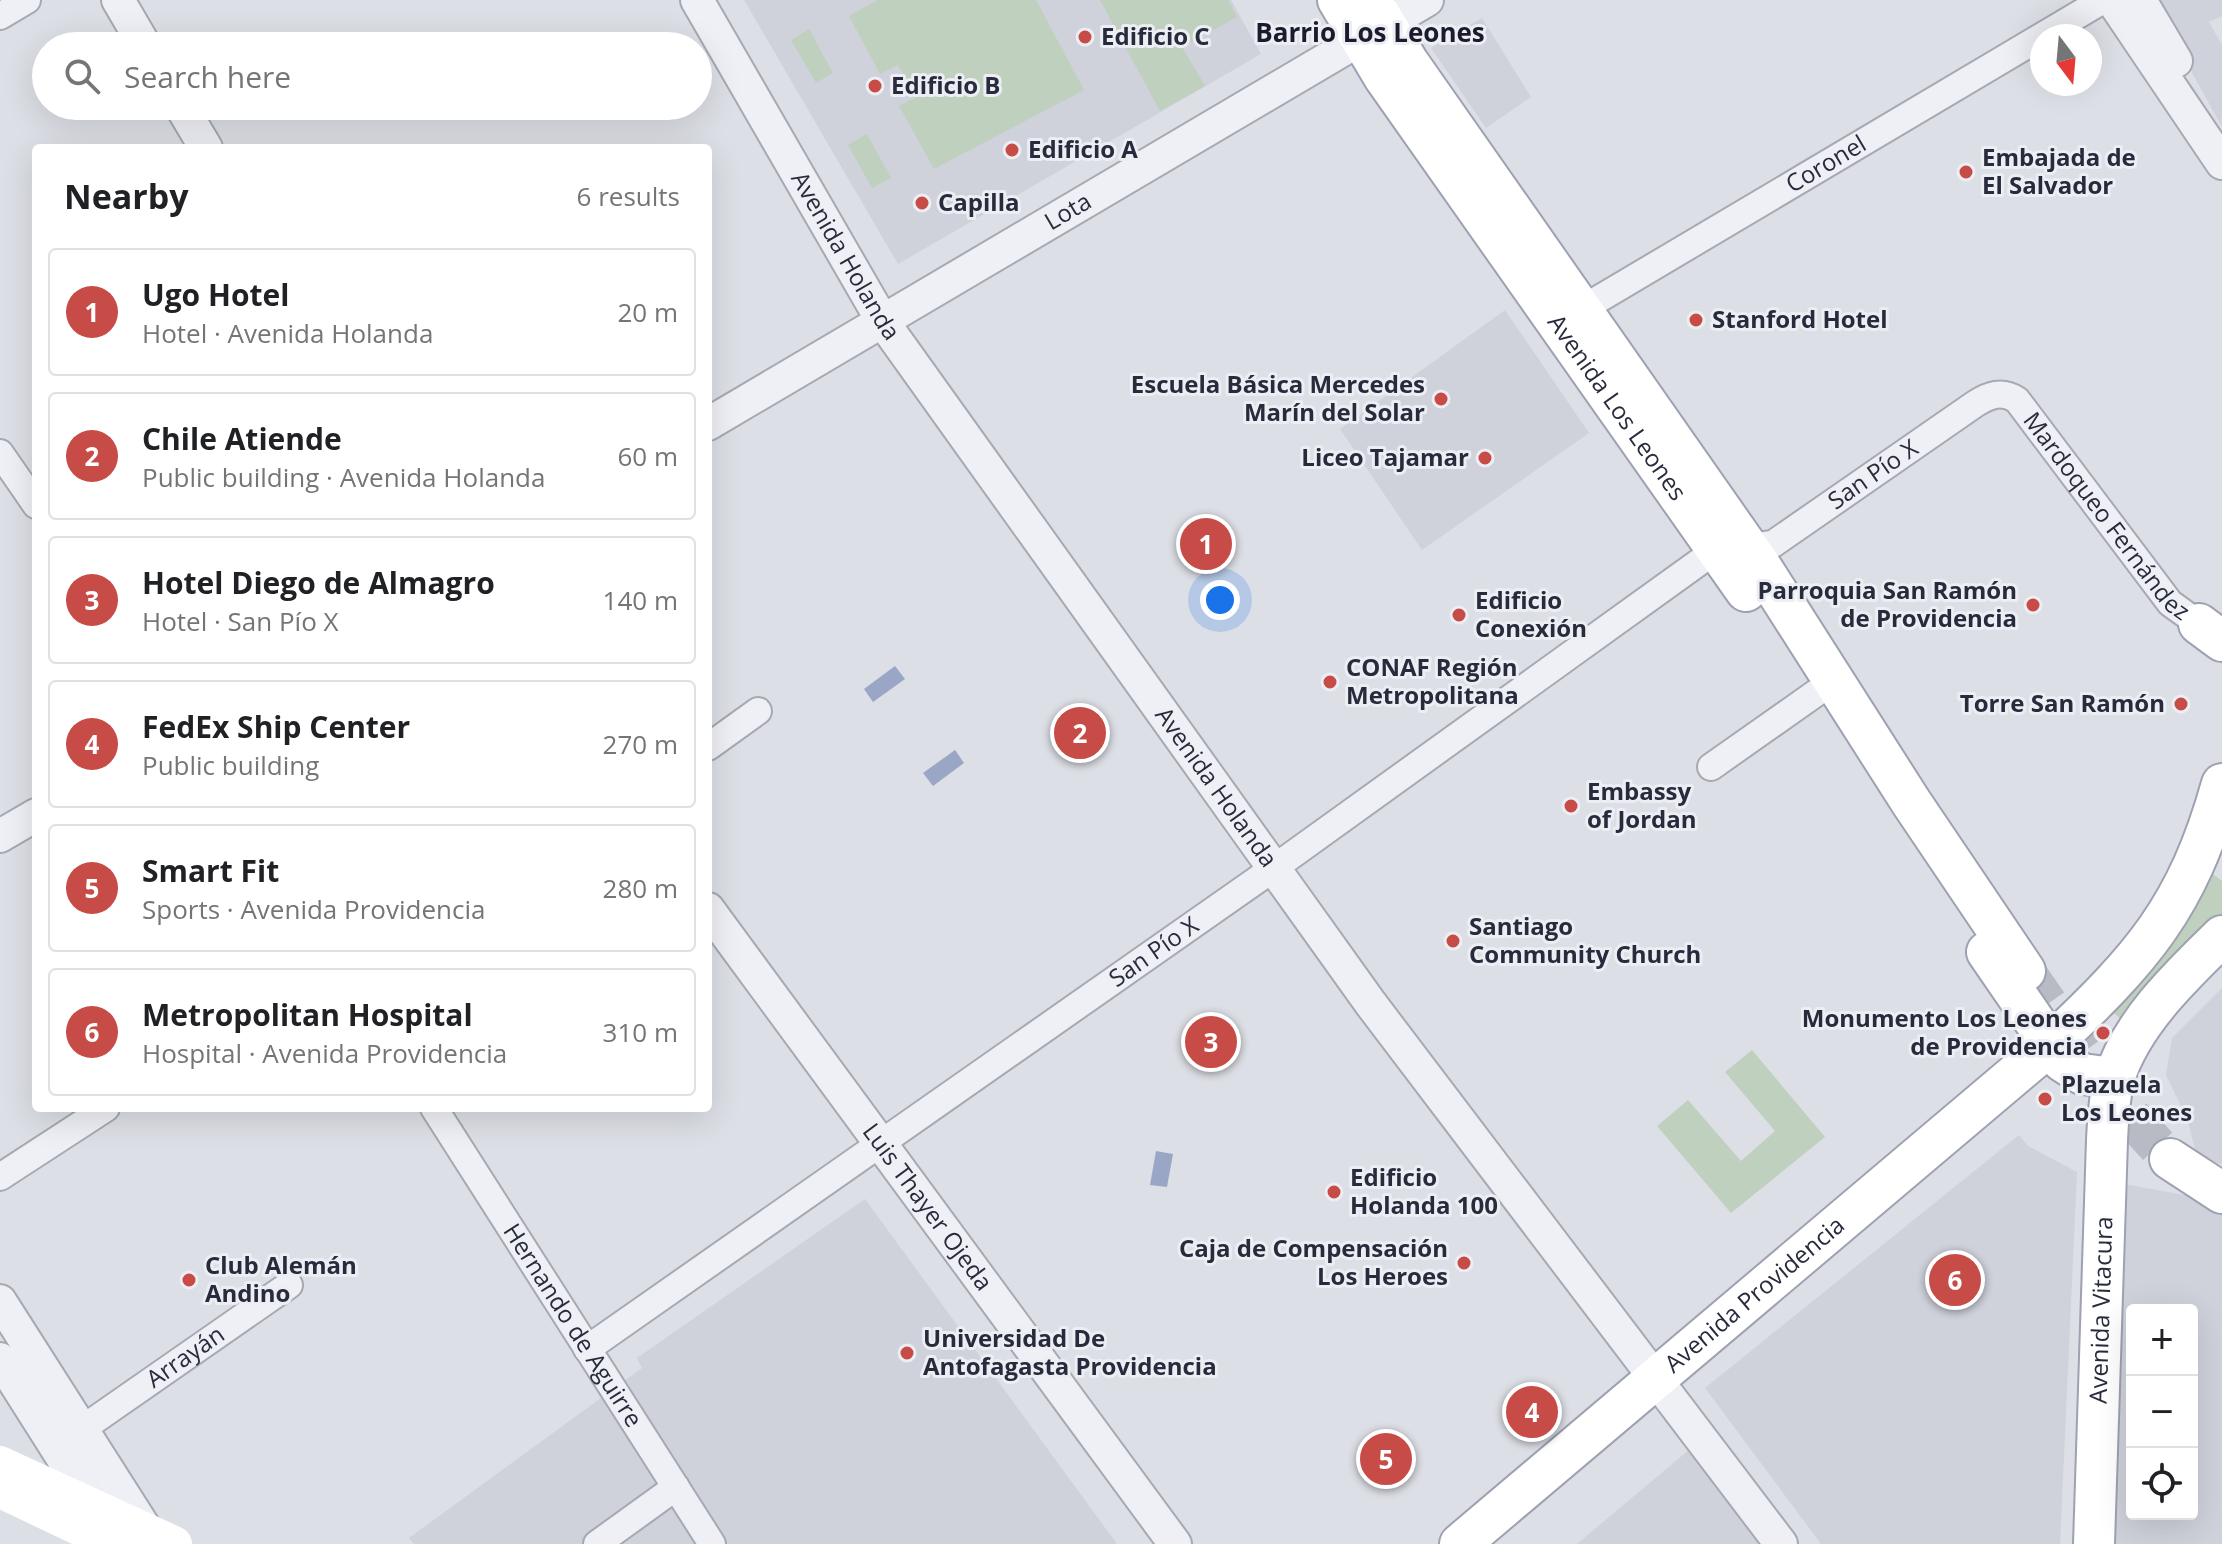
<!DOCTYPE html>
<html lang="en">
<head>
<meta charset="utf-8">
<style>
	body { margin:0; font-family:"Open Sans",sans-serif; background:#f2f2f2; color:#202124 }
	.controls { position:absolute; right:24px; bottom:24px; display:grid; overflow:hidden; border-radius:8px; box-shadow:0 8px 32px #0002 }
	.controls button { width:72px; height:72px; display:grid; place-items:center; padding:0; border:0; border-bottom:2px solid #e0e0e0; background:#fff; color:#202124; font:40px sans-serif }
	.compass { position:absolute; left:2030px; top:24px; width:72px; height:72px; border-radius:50%; background:#fff; box-shadow:0 8px 32px #0002; rotate:164deg }
	.you { position:absolute; left:1220px; top:600px; width:28px; height:28px; margin:-20px; border:6px solid #fff; border-radius:50%; background:#1a73e8; box-shadow:0 0 0 12px #1a73e833 }
	.badge { display:grid; place-items:center; width:52px; height:52px; border-radius:50%; background:#c74b46; color:#fff; font-size:26px; font-weight:700 }
	.pin { position:absolute; translate:-50% -50%; border:4px solid #fff; box-shadow:0 2px 8px #0006 }
	.list { margin:0; padding:0; list-style:none }
	h2 { display:flex; justify-content:space-between; align-items:center; height:104px; margin:0; padding:0 32px; font-size:34px }
	h2 small { font-size:26px; font-weight:400; color:#757577 }
	.list li { display:grid; grid-template-columns:52px 1fr auto; gap:24px; align-items:center; box-sizing:border-box; height:128px; margin:0 16px 16px; padding:0 16px; border:2px solid #e0e0e0; border-radius:8px }
	.list b { display:block; font-size:30px; white-space:nowrap }
	.list p { margin:0; font-size:26px; white-space:nowrap; color:#757577 }
	.list em { font-size:26px; font-style:normal; color:#757577 }
	.icon { flex:none; width:44px; height:44px; fill:none; stroke:currentColor; stroke-width:2; stroke-linecap:round; stroke-linejoin:round }
	.map { position:relative; flex:none; width:2222px; height:1544px; overflow:hidden }
	.search { position:absolute; background:#fff; box-shadow:0 8px 32px #0002; left:32px; top:32px; width:680px; height:88px; display:flex; align-items:center; gap:20px; box-sizing:border-box; padding:0 28px; border-radius:44px; color:#757577; font-size:30px }
	.panel { position:absolute; background:#fff; box-shadow:0 8px 32px #0002; left:32px; top:144px; width:680px; height:968px; border-radius:8px }
	.map>svg:first-child { display:block }
</style>
</head>
<body>
<div class="map">
<svg width="2222" height="1544" viewBox="0 0 2222 1544">
	<rect width="100%" height="100%" fill="#dddfe6"/>
	<!-- built -->
	<g fill="#cfd1db" fill-rule="evenodd">
		<path d="M744,0h487l30,54 -363,210z"/>
		<path d="M2159,0h63v16l-13,6 13,23v82l-63,-114z"/>
		<path d="M1482,18l49,79 -45,31 -55,-80z"/>
		<path d="M1505,310l84,123 -167,117 -82,-121z"/>
		<path d="M2222,988v176l-25,-7 -10,-39 -21,-43 6,-37z"/>
		<path d="M2019,1135l9,11 49,26 -17,372h-239l-116,-156z"/>
		<path d="M2124,1184l66,12 32,17v331h-114zM2132,1310h60v204h-60z"/>
		<path d="M865,1199l252,345h-703l-5,-6 233,-170 -5,-10z"/>
		<path d="M1690,1449l72,95h-185z"/>
	</g>
	<!-- green -->
	<g fill="#c0d0be">
		<path d="M878,0h158l48,90 -150,79 -35,-63 17,-9 -18,-32 -18,9 -31,-58z"/>
		<path d="M1100,0h128l9,17 -55,30 23,39 -45,25z"/>
		<path d="M809,29l24,44 -17,10 -25,-43z"/>
		<path d="M867,134l24,44 -19,10 -24,-43z"/>
		<path d="M2204,855l9,19 9,7v35l-35,28 -65,76 -15,-13z"/>
		<path d="M1752,1050l73,87 -94,76 -74,-87 31,-26 53,61 34,-30 -50,-59z"/>
	</g>
	<!-- water -->
	<g fill="#99a6c5">
		<path d="M895,666l10,13 -32,23 -9,-13z"/>
		<path d="M955,750l9,13 -31,23 -10,-13z"/>
		<path d="M1156,1151l17,3 -6,33 -17,-2z"/>
	</g>
	<g fill="none" stroke-linecap="round" stroke-linejoin="round">
		<!-- primary-tunnel -->
		<path stroke="#b9bbc4" stroke-width="40" stroke-dasharray="40 20" stroke-linecap="butt" d="M2025,971c45,65 89,132 145,188"/>
		<defs>
			<g id="minor">
				<path d="M0,16l27,-16"/>
				<path id="s1" d="M1568,311l14,-2 521,-309"/>
				<path d="M0,453l36,52"/>
				<path id="s2" d="M1747,547l26,-3 202,-140c14,-9 27,-14 42,-4l153,203 29,21 15,4"/>
				<path d="M708,747l50,-36"/>
				<path d="M1711,767l105,-74"/>
				<path id="s3" d="M434,1108l278,436"/>
				<path d="M0,1177l106,-69"/>
				<path id="s4" d="M587,1349l687,-481 442,-318"/>
				<path id="s5" d="M82,1429l207,-144"/>
				<path d="M597,1544l79,-57"/>
			</g>
			<g id="tertiary">
				<path d="M118,0l27,46"/>
				<path id="s6" d="M697,0l186,322 488,682 410,540"/>
				<path d="M2112,0l110,163"/>
				<path d="M2140,0l36,61"/>
				<path d="M181,106l25,42"/>
				<path id="s7" d="M708,424l719,-424"/>
				<path d="M0,836l36,-21"/>
				<path id="s8" d="M708,909l467,635"/>
				<path d="M0,1301l153,240"/>
				<path d="M0,1359l100,158"/>
			</g>
			<g id="primary">
				<path id="s9" d="M1338,0l46,77 362,514"/>
				<path d="M1371,0l37,62 350,500 153,240 114,169"/>
				<path d="M2199,624l23,17"/>
				<path d="M1987,952l75,109 20,13 32,4"/>
				<path d="M2170,1159l52,34"/>
				<path id="s10" d="M1460,1544l590,-499c92,-87 137,-136 172,-261"/>
				<path id="s11" d="M2094,1544l13,-404c1,-20 2,-42 7,-61 17,-56 68,-104 108,-143"/>
			</g>
		</defs>
		<!-- minor casing -->
		<use href="#minor" stroke="#a6a9b3" stroke-width="30"/>
		<!-- tertiary casing -->
		<use href="#tertiary" stroke="#a6a9b3" stroke-width="36"/>
		<!-- primary casing -->
		<use href="#primary" stroke="#9da1b1" stroke-width="44"/>
		<!-- minor -->
		<use href="#minor" stroke="#eff0f5" stroke-width="26"/>
		<!-- tertiary -->
		<use href="#tertiary" stroke="#eff0f5" stroke-width="32"/>
		<!-- secondary -->
		<g stroke="#fff" stroke-width="36">
			<path d="M0,1464l174,80"/>
			<path d="M9,1494l105,50"/>
		</g>
		<!-- primary -->
		<use href="#primary" stroke="#fff" stroke-width="40"/>
	</g>
	<!-- markers -->
	<g fill="#c74b46" stroke="#eceef4" stroke-width="3">
		<circle cx="1085" cy="37" r="8"/>
		<circle cx="875" cy="86" r="8"/>
		<circle cx="1012" cy="150" r="8"/>
		<circle cx="1966" cy="172" r="8"/>
		<circle cx="922" cy="203" r="8"/>
		<circle cx="1696" cy="320" r="8"/>
		<circle cx="1441" cy="399" r="8"/>
		<circle cx="1485" cy="458" r="8"/>
		<circle cx="2033" cy="605" r="8"/>
		<circle cx="1459" cy="615" r="8"/>
		<circle cx="1330" cy="682" r="8"/>
		<circle cx="2181" cy="704" r="8"/>
		<circle cx="1571" cy="806" r="8"/>
		<circle cx="1453" cy="941" r="8"/>
		<circle cx="2103" cy="1033" r="8"/>
		<circle cx="2045" cy="1099" r="8"/>
		<circle cx="1334" cy="1192" r="8"/>
		<circle cx="1464" cy="1263" r="8"/>
		<circle cx="189" cy="1280" r="8"/>
		<circle cx="907" cy="1353" r="8"/>
	</g>
	<g text-anchor="middle" stroke-width="6" stroke-linejoin="round" paint-order="stroke">
		<!-- poi labels -->
		<g font-size="24" font-weight="bold" fill="#272b3c" stroke="#eceef4" text-anchor="start">
			<text x="1101" y="45">Edificio C</text>
			<text x="891" y="94">Edificio B</text>
			<text x="1028" y="158">Edificio A</text>
			<text x="1982" y="166">Embajada de<tspan x="1982" dy="28">El Salvador</tspan></text>
			<text x="938" y="211">Capilla</text>
			<text x="1712" y="328">Stanford Hotel</text>
			<text x="1425" y="393" text-anchor="end">Escuela Básica Mercedes<tspan x="1425" dy="28">Marín del Solar</tspan></text>
			<text x="1469" y="466" text-anchor="end">Liceo Tajamar</text>
			<text x="2017" y="599" text-anchor="end">Parroquia San Ramón<tspan x="2017" dy="28">de Providencia</tspan></text>
			<text x="1475" y="609">Edificio<tspan x="1475" dy="28">Conexión</tspan></text>
			<text x="1346" y="676">CONAF Región<tspan x="1346" dy="28">Metropolitana</tspan></text>
			<text x="2165" y="712" text-anchor="end">Torre San Ramón</text>
			<text x="1587" y="800">Embassy<tspan x="1587" dy="28">of Jordan</tspan></text>
			<text x="1469" y="935">Santiago<tspan x="1469" dy="28">Community Church</tspan></text>
			<text x="2087" y="1027" text-anchor="end">Monumento Los Leones<tspan x="2087" dy="28">de Providencia</tspan></text>
			<text x="2061" y="1093">Plazuela<tspan x="2061" dy="28">Los Leones</tspan></text>
			<text x="1350" y="1186">Edificio<tspan x="1350" dy="28">Holanda 100</tspan></text>
			<text x="1448" y="1257" text-anchor="end">Caja de Compensación<tspan x="1448" dy="28">Los Heroes</tspan></text>
			<text x="205" y="1274">Club Alemán<tspan x="205" dy="28">Andino</tspan></text>
			<text x="923" y="1347">Universidad De<tspan x="923" dy="28">Antofagasta Providencia</tspan></text>
		</g>
		<!-- street labels -->
		<g font-size="24" fill="#272b3c" stroke="#eceef4">
			<text dy="8" stroke="none"><textPath href="#s1" startOffset="298">Coronel</textPath></text>
			<text dy="8" stroke="none"><textPath href="#s7" startOffset="418">Lota</textPath></text>
			<text dy="8" stroke="none"><textPath href="#s6" startOffset="296">Avenida Holanda</textPath></text>
			<text dy="8" stroke="none"><textPath href="#s9" startOffset="494">Avenida Los Leones</textPath></text>
			<text dy="8" stroke="none"><textPath href="#s2" startOffset="148">San Pío X</textPath></text>
			<text dy="8" stroke="none"><textPath href="#s2" startOffset="464">Mardoqueo Fernández</textPath></text>
			<text dy="8" stroke="none"><textPath href="#s6" startOffset="944">Avenida Holanda</textPath></text>
			<text dy="8" stroke="none"><textPath href="#s4" startOffset="692">San Pío X</textPath></text>
			<text dy="8" stroke="none"><textPath href="#s8" startOffset="370">Luis Thayer Ojeda</textPath></text>
			<text dy="8" stroke="none"><textPath href="#s10" startOffset="386">Avenida Providencia</textPath></text>
			<text dy="8" stroke="none"><textPath href="#s11" startOffset="234">Avenida Vitacura</textPath></text>
			<text dy="8" stroke="none"><textPath href="#s3" startOffset="258">Hernando de Aguirre</textPath></text>
			<text dy="8" stroke="none"><textPath href="#s5" startOffset="126">Arrayán</textPath></text>
		</g>
		<!-- neighbourhood labels -->
		<g font-size="26" font-weight="bold" fill="#1a1c2d" stroke="#eceef4">
			<text x="1370" y="42">Barrio Los Leones</text>
		</g>
	</g>
</svg>
<div class="controls">
<button>+</button>
<button>−</button>
<button><svg class="icon" aria-label="locate" viewBox="0 0 24 24"><circle cx="12" cy="12" r="6"/><path d="M12 2v4M12 18v4M2 12h4M18 12h4"/></svg></button>
</div>
<svg class="compass" viewBox="-18 -18 36 36"><path d="M0-13l5 13h-10z" fill="#e53935"/><path d="M0 13l5-13h-10z" fill="#757577"/></svg>
<div class="you"></div>
<div class="pin badge" style="left:1206px;top:544px">1</div>
<div class="pin badge" style="left:1080px;top:733px">2</div>
<div class="pin badge" style="left:1211px;top:1042px">3</div>
<div class="pin badge" style="left:1532px;top:1412px">4</div>
<div class="pin badge" style="left:1386px;top:1459px">5</div>
<div class="pin badge" style="left:1955px;top:1280px">6</div>
<div class="search"><svg class="icon" aria-label="search" viewBox="0 0 24 24"><circle cx="10" cy="10" r="6"/><path d="M15 15l6 6"/></svg>Search here</div>
<section class="panel">
<h2>Nearby<small>6 results</small></h2>
<ul class="list">
<li><span class="badge">1</span><div><b>Ugo Hotel</b><p>Hotel · Avenida Holanda</p></div><em>20 m</em></li>
<li><span class="badge">2</span><div><b>Chile Atiende</b><p>Public building · Avenida Holanda</p></div><em>60 m</em></li>
<li><span class="badge">3</span><div><b>Hotel Diego de Almagro</b><p>Hotel · San Pío X</p></div><em>140 m</em></li>
<li><span class="badge">4</span><div><b>FedEx Ship Center</b><p>Public building</p></div><em>270 m</em></li>
<li><span class="badge">5</span><div><b>Smart Fit</b><p>Sports · Avenida Providencia</p></div><em>280 m</em></li>
<li><span class="badge">6</span><div><b>Metropolitan Hospital</b><p>Hospital · Avenida Providencia</p></div><em>310 m</em></li>
</ul>
</section>
</div>
</body>
</html>
